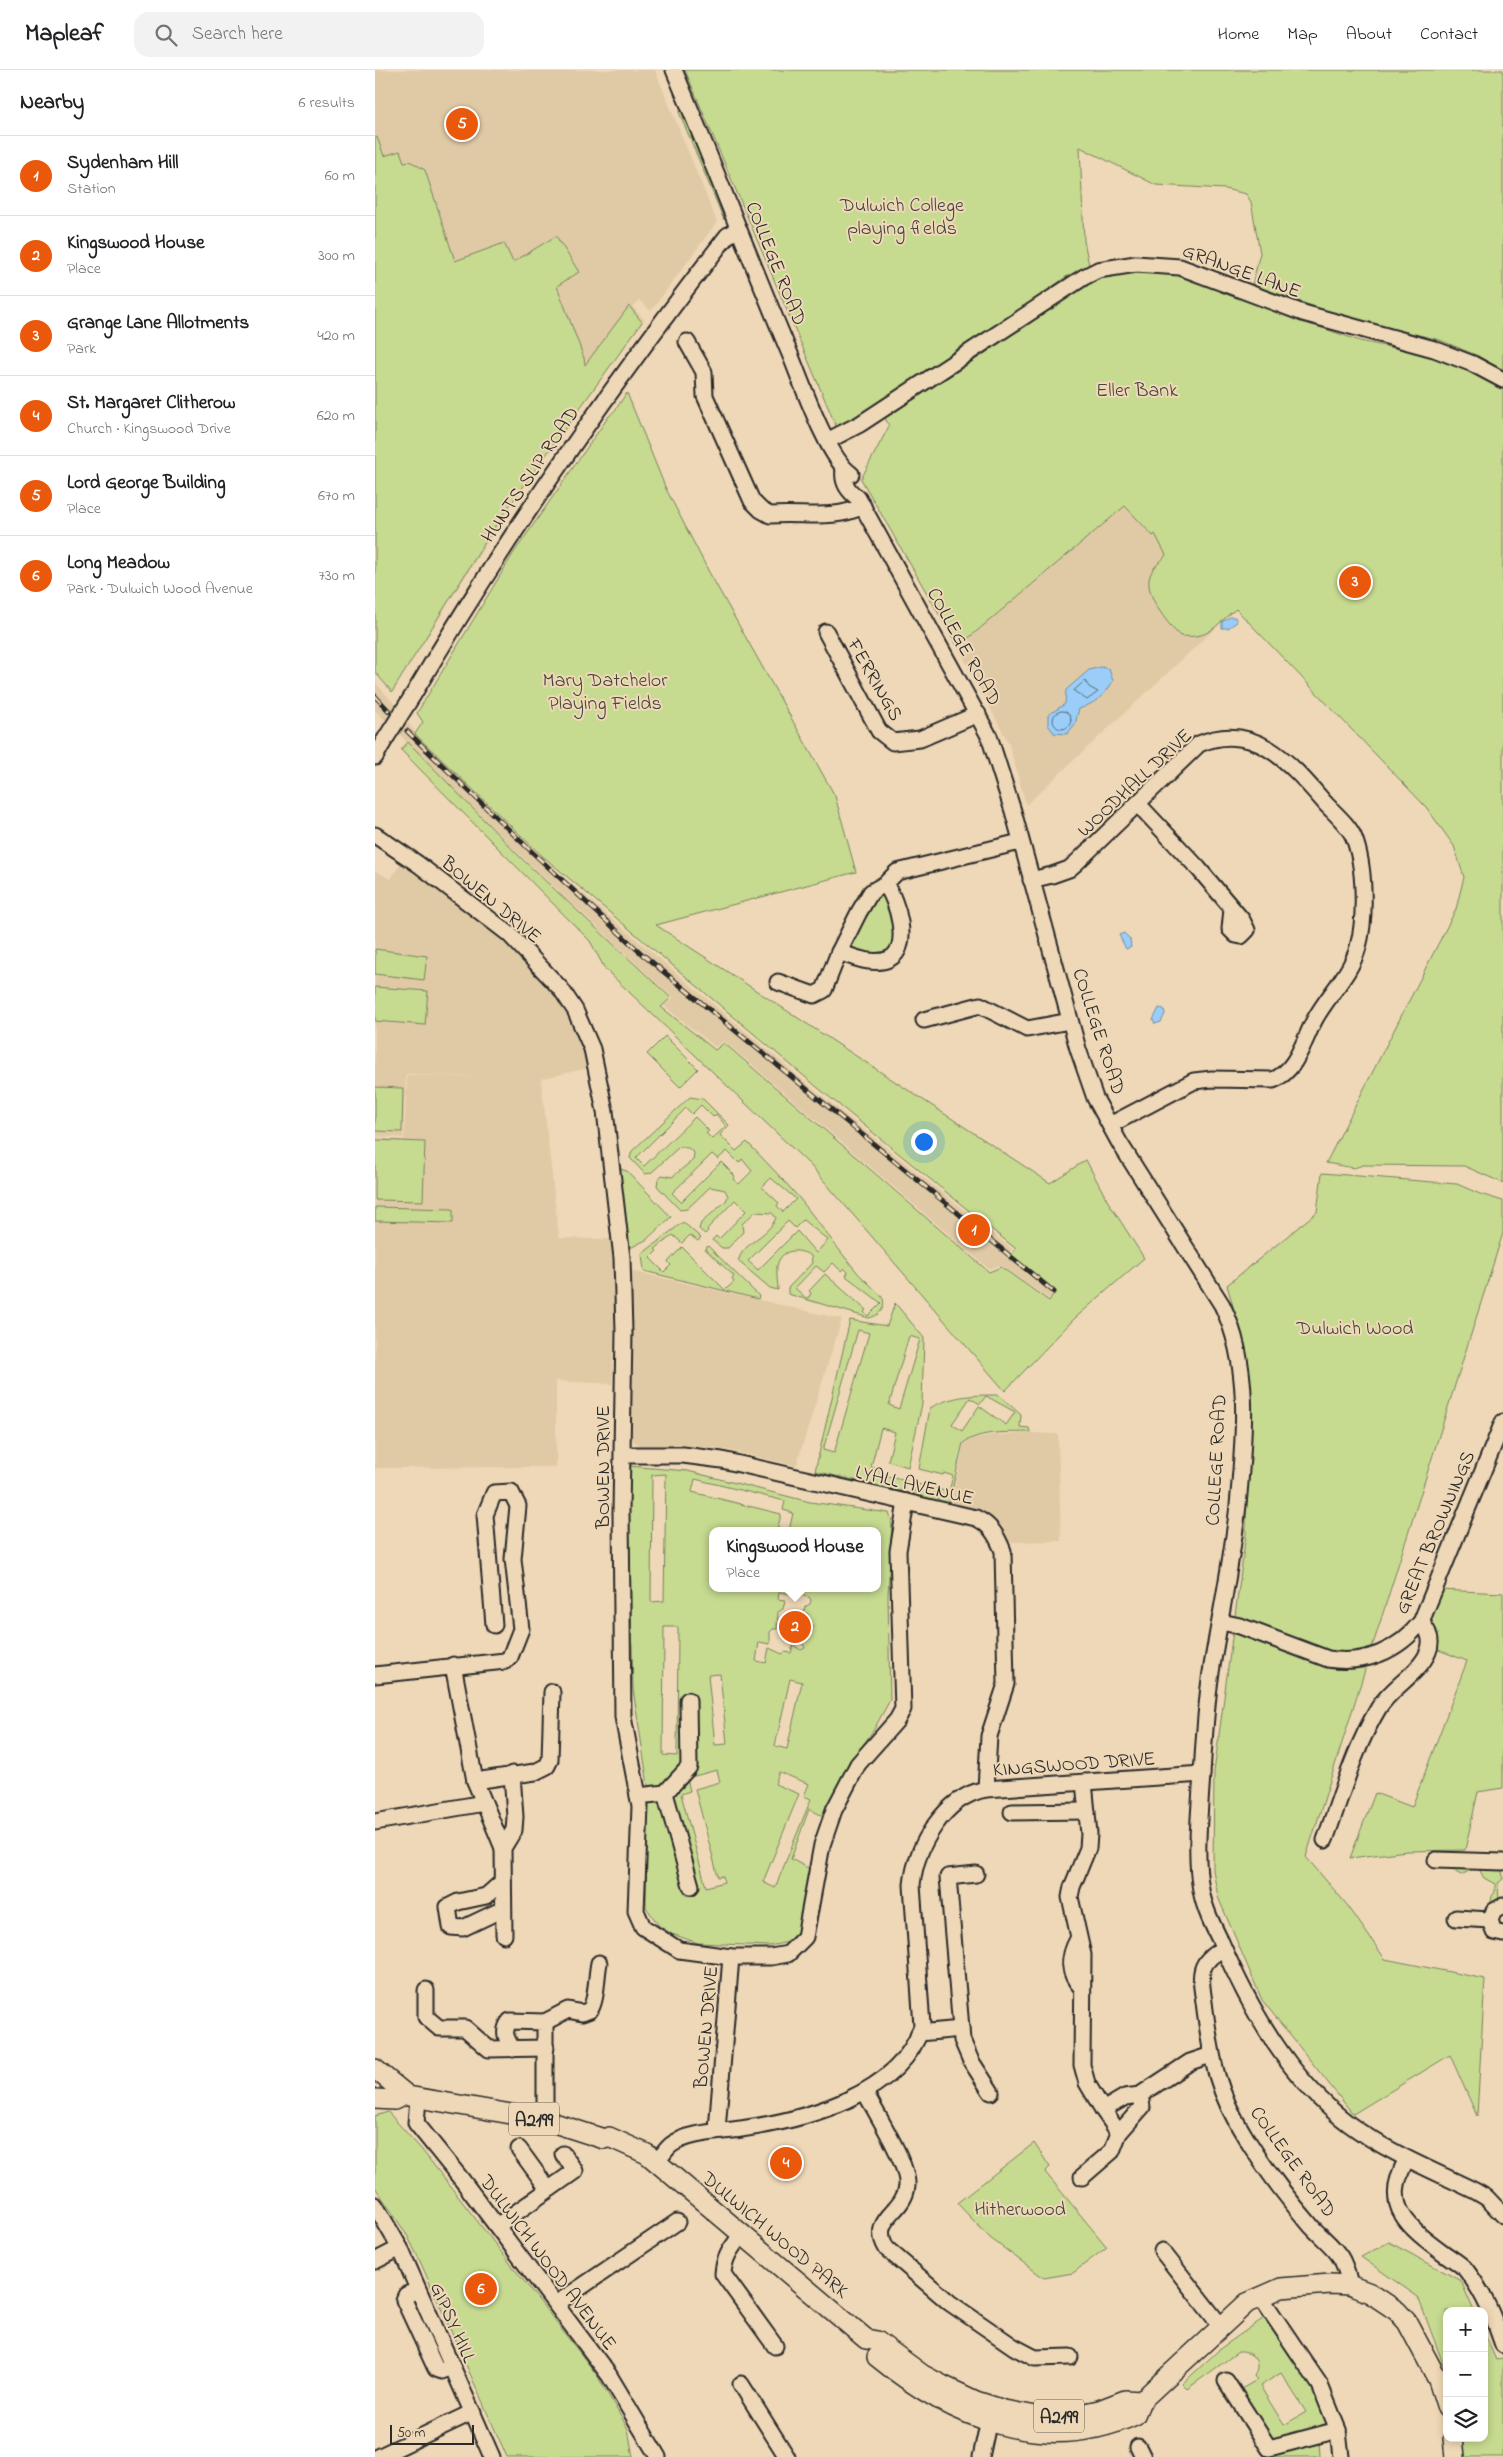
<!DOCTYPE html>
<html lang="en">
<head>
<meta charset="utf-8">
<style>
	body { margin:0; font-family:"Indie Flower",sans-serif; background:#f2f2f2; color:#202124 }
	.controls { position:absolute; right:15px; bottom:15px; display:grid; overflow:hidden; border-radius:10px; box-shadow:0 2px 8px #0003 }
	.controls button { width:45px; height:45px; display:grid; place-items:center; padding:0; border:0; border-bottom:1px solid #e0e0e0; background:#fff; color:#202124; font:25px sans-serif }
	.scale { position:absolute; left:15px; bottom:12px; width:84px; box-sizing:border-box; padding-left:5px; border:2px solid #2b2b2b; border-top:0; font-size:14px; line-height:18px; white-space:nowrap; color:#2b2b2b; -webkit-text-stroke:4px #efd8b7; paint-order:stroke }
	.you { position:absolute; left:548px; top:1071px; width:18px; height:18px; margin:-12px; border:4px solid #fff; border-radius:50%; background:#1a73e8; box-shadow:0 0 0 8px #1a73e833 }
	.badge { display:grid; place-items:center; width:32px; height:32px; border-radius:50%; background:#ea580c; color:#fff; font-size:16px; font-weight:700 }
	.pin { position:absolute; translate:-50% -50%; border:2px solid #fff; box-shadow:0 1px 5px #0006 }
	.popup { position:absolute; left:334px; top:1457px; width:172px; height:65px; box-sizing:border-box; display:grid; place-content:center; border-radius:10px; background:#fff; filter:drop-shadow(0 1px 4px #0005); font-size:16px; white-space:nowrap; color:#757577 }
	.popup b { font-size:19px; color:#202124 }
	.popup::after { content:''; position:absolute; left:50%; top:100%; margin-left:-10px; border:10px solid transparent; border-top-color:#fff }
	.list { margin:0; padding:0; list-style:none }
	h2 { display:flex; justify-content:space-between; align-items:center; height:65px; margin:0; padding:0 20px; font-size:21px }
	h2 small { font-size:16px; font-weight:400; color:#757577 }
	.list li { display:grid; grid-template-columns:32px 1fr auto; gap:15px; align-items:center; box-sizing:border-box; height:80px; padding:0 20px; border-top:1px solid #e0e0e0 }
	.list b { display:block; font-size:19px; white-space:nowrap }
	.list p { margin:0; font-size:16px; white-space:nowrap; color:#757577 }
	.list em { font-size:16px; font-style:normal; color:#757577 }
	.icon { flex:none; width:28px; height:28px; fill:none; stroke:currentColor; stroke-width:2; stroke-linecap:round; stroke-linejoin:round }
	.map { position:relative; flex:none; width:1128px; height:2387px; overflow:hidden }
	header { display:flex; align-items:center; gap:30px; box-sizing:border-box; height:70px; padding:0 25px; background:#fff; border-bottom:1px solid #e0e0e0 }
	header strong { font-size:24px }
	nav { display:flex; gap:28px; margin-inline-start:auto; font-size:18px }
	.search { width:350px; height:45px; background:#f2f2f2; display:flex; align-items:center; gap:12px; box-sizing:border-box; padding:0 18px; border-radius:15px; color:#757577; font-size:19px }
	main { display:flex }
	aside { flex:1; background:#fff }
	.map>svg:first-child { display:block }
</style>
</head>
<body>
<header>
<strong>Mapleaf</strong>
<div class="search"><svg class="icon" aria-label="search" viewBox="0 0 24 24"><circle cx="10" cy="10" r="6"/><path d="M15 15l6 6"/></svg>Search here</div>
<nav><a>Home</a><a>Map</a><a>About</a><a>Contact</a></nav>
</header>
<main>
<aside>
<h2>Nearby<small>6 results</small></h2>
<ul class="list">
<li><span class="badge">1</span><div><b>Sydenham Hill</b><p>Station</p></div><em>60 m</em></li>
<li><span class="badge">2</span><div><b>Kingswood House</b><p>Place</p></div><em>300 m</em></li>
<li><span class="badge">3</span><div><b>Grange Lane Allotments</b><p>Park</p></div><em>420 m</em></li>
<li><span class="badge">4</span><div><b>St. Margaret Clitherow</b><p>Church · Kingswood Drive</p></div><em>620 m</em></li>
<li><span class="badge">5</span><div><b>Lord George Building</b><p>Place</p></div><em>670 m</em></li>
<li><span class="badge">6</span><div><b>Long Meadow</b><p>Park · Dulwich Wood Avenue</p></div><em>730 m</em></li>
</ul>
</aside>
<div class="map">
<svg width="1128" height="2387" viewBox="0 0 1128 2387">
	<rect width="100%" height="100%" fill="#efd8b7"/>
	<filter id="ink" filterUnits="userSpaceOnUse"><feTurbulence type="fractalNoise" baseFrequency=".02" numOctaves="2"/><feDisplacementMap in="SourceGraphic" scale="10" xChannelSelector="R" yChannelSelector="G"/><feConvolveMatrix kernelMatrix="1 2 1 2 8 2 1 2 1" color-interpolation-filters="sRGB"/></filter>
	<g filter="url(#ink)">
		<!-- built -->
		<g fill="#e0caa5">
			<path d="M0,0h280l62,152 -66,89 -12,-11 -6,7 11,13 -114,155 -138,217 -17,-20z"/>
			<path d="M750,436l28,30 2,-2 81,75 -210,196 -17,-61 -51,-97z"/>
			<path d="M0,612l24,27 15,22 124,125 278,235 196,158 -5,9 46,36 -4,5 -49,-34 -11,4 -265,-228 -9,6 -51,-41 9,-8 -150,-140 -148,-148z"/>
			<path d="M28,789l96,73 56,60 28,57 5,19 -47,11 18,159 54,1 3,47 -4,98 -56,-3v86l-181,1v-331l29,3 3,-65 71,2 -72,-3 -3,64 -28,-2v-265l16,8z"/>
			<path d="M257,1201l210,48 -46,147 -64,-15 -40,-5h-51l-12,-8z"/>
			<path d="M657,1363l26,1 3,107 -52,1 -7,-16 -17,-12 -34,-10 13,-61 8,-5 20,-3z"/>
		</g>
		<!-- green -->
		<g fill="#c6da90" stroke="#78825e" fill-rule="evenodd">
			<path d="M310,0h818v301l-25,-15 -38,-16 -93,-22 -95,-33 8,-32 -9,-51 -5,-8 -21,-5 -69,-4 -76,-38 4,94 5,24 -23,12 -133,93 -90,55 -7,1z"/>
			<path d="M309,40l25,63 15,47 -45,-108z"/>
			<path d="M2,67l7,19 16,-5 4,11 6,-1 15,9 30,91 49,-18 9,19 43,-26 23,36 -22,14 27,72 1,7 44,-59 13,16 -145,201 -105,169 -17,-20v-534z"/>
			<path d="M765,199l28,1 36,11 92,38 64,22 73,15 43,16 27,15v796l-39,-17 -101,-1 -9,3 -28,-5 130,-254 8,-32 -10,-31 -28,-39 -190,-198c-23,17 -24,30 -56,27 -12,-12 -39,-44 -29,-63 2,-6 11,-12 15,-18l-11,-21 -2,2 -28,-30 -167,141 -97,-168 28,-53 -4,-8 102,-66 108,-76z"/>
			<path d="M252,323l39,96 43,83 126,224 21,76 -200,53 394,258 36,-23 21,40 37,58 -70,61 -69,72 -194,-225 -206,-197 -15,-28 -189,-191 7,-8 114,117 149,139 -10,9 54,43 9,-7 265,229 12,-5 48,34 5,-8 -46,-35 8,-9 -199,-162 -278,-234 -124,-119 8,-12 -6,-9 96,-159 96,-138c9,-7 11,-15 18,-23z"/>
			<path d="M505,824l11,7 4,45 -15,10 -29,-4 -3,-7 26,-48z"/>
			<path d="M0,879l52,7 -3,24 -49,-6z"/>
			<path d="M0,917l53,4 -3,34 -50,-4z"/>
			<path d="M290,966l33,33 -18,18 -33,-33z"/>
			<path d="M0,1017l28,1 -1,44 -27,-1z"/>
			<path d="M315,1027l13,2 26,26 -9,10 16,16 11,-9c17,18 36,37 53,57 19,24 37,49 57,73 4,5 26,24 26,27 3,10 -5,17 -14,19l-81,-24v-6l24,-25 -1,-7c-12,-8 -30,-8 -34,10 -1,8 1,17 1,24l-8,-2 -32,-27c5,-19 30,-24 38,-43l-4,-5 -17,-1 -13,12 1,8 -15,16h-6l-10,-8 4,-4 3,3 27,-28 -11,-11 -28,29 1,2 -3,3 -6,-5 2,-6 25,-22 2,-5 -3,-6 -15,-3 -23,22 -7,1 -23,-24 1,-7 4,-4 10,2 21,-17 1,-7 -6,-5 -9,-1 -28,26 -6,1 -15,-16 2,-7zM326,1035l12,12 3,-3 10,12 -14,13 -6,-6 3,-2 -14,-14 -51,49 -8,-8 50,-50 6,6zM352,1081l12,12 3,-4 10,12 -13,13 -6,-5 2,-3 -14,-14 -40,40 -9,-9 40,-39 6,5zM396,1108l25,21 -13,13 -6,-6 2,-3 -17,-16zM428,1150l25,20 -12,13 -19,-22 -39,39 -10,-9 40,-40 7,7zM458,1193l8,8 3,-3 4,4 -2,4 35,27 -13,13 -4,-4 2,-2 -41,-36 -16,17 2,2 -2,4 -3,1 -11,-10 21,-22 8,6z"/>
			<path d="M0,1070l50,2 -2,59 -48,-1z"/>
			<path d="M245,1099l7,2 44,46 -25,23 -18,9 -11,-74z"/>
			<path d="M947,1103l135,11 23,10 23,7v32l-197,624 42,49 37,53 100,20 -8,137 -27,-61 -97,59 -91,-114 -44,-103 -5,-27 1,-98 32,-238 1,-123 -5,-73 -15,-53 90,-73z"/>
			<path d="M0,1137l78,2v14l-78,-2z"/>
			<path d="M308,1152l18,16 -3,3 -8,-6 -8,8 -9,-8 -18,14 2,2 -7,7 14,14 7,-7 -3,-3 14,-15 43,43 9,-8 -2,-3 2,-3 -29,-27 3,-3 51,50 -1,3 -114,-28 -2,-17z"/>
			<path d="M520,1233l29,35 -2,66 -14,63 -20,-6 7,-29 -14,-4 -10,39 11,3 -2,5 27,6 -3,11 -89,-21 35,-151 37,6zM483,1260l11,3 -35,120 -11,-3zM534,1266l11,3 -21,70 -10,-4z"/>
			<path d="M624,1325l22,20 -1,12 9,1 1,4c-22,1 -48,-2 -67,11l-14,61 -36,-9 4,-11 32,8 4,-16 -9,-3 -1,2 -24,-6 11,-61c23,-13 44,-13 69,-13zM611,1326l29,16 -9,13 -27,-19 -17,25 -10,-7 18,-26 10,6z"/>
			<path d="M253,1396l60,5 122,31 79,11 3,8 -4,74 2,105 -17,31 -23,32 -27,53 -14,-7 -18,50 19,10 -5,47 -8,18 -13,9 -15,3 -71,-3 -26,-9 -13,-8 -13,-19 2,-122 -15,-96zM291,1404l-2,127 -13,1 1,-127zM320,1409l90,22 -2,9 10,3 -4,18h88v57h-164v-57h64l4,-17 -89,-22zM404,1522l30,5 2,3 -1,4 -5,3 -1,6 4,1 -2,10 7,2 -2,7 -7,-1 -2,10 3,6 -4,2 -8,-5 -2,8 -6,-1 -3,2 -13,-6 -3,15 -10,-2 3,-19 11,2v-12l3,-3h4l1,-17 5,-3 2,-9 -7,-1zM289,1557h14l-1,129 -14,-1zM345,1604l7,70 -12,1 -7,-70zM415,1609l12,3 -15,67 -12,-3zM342,1700l3,12 -25,7 23,88 5,-1 1,6 -18,5 -25,-93 9,-3 -3,-13zM404,1702l30,12 -5,12 7,3 -36,89 -12,-6 36,-88 -24,-10z"/>
			<path d="M1065,1520l63,3v195l-25,4 -13,58 -58,1 -57,7 25,-65 37,14 55,-146 -31,-12 -5,-39z"/>
			<path d="M1087,1785c12,7 26,3 39,8l2,16 -5,4 1,20 -9,4 2,-11 3,-4v-8l-11,-6 -5,-9 -4,-1 -14,7 -13,-7 1,-10z"/>
			<path d="M13,2042l34,38 175,225 31,54 5,28h-126l-88,-198 -12,-24 -32,-48v-71z"/>
			<path d="M659,2073l16,24 -5,5 62,75 -34,26 -29,5 -54,-40 -33,-35z"/>
			<path d="M1014,2172l72,39 13,30h-27v63l-29,-77 -57,-40z"/>
			<path d="M896,2243l67,117 -69,18 -35,-55 23,-13 -3,-4c8,-14 -1,-25 -16,-24l-51,37 -5,-5 39,-36zM906,2303l25,39 -22,13 -24,-39z"/>
			<path d="M1109,2263l12,27 7,-1v98h-40l1,-19h20z"/>
			<path d="M944,2370l1,17h-54l5,-3z"/>
		</g>
		<!-- water -->
		<g fill="#9acef8" stroke="#6e8da6">
			<path d="M855,547h5l2,5 -9,6h-6v-6z"/>
			<path d="M726,597l8,2 4,12c-8,15 -18,22 -34,28l-4,15 -8,10 -13,-1 -6,-8v-10l17,-11 1,-14 23,-20z"/>
			<path d="M749,863l6,6 1,8 -5,2 -7,-14z"/>
			<path d="M784,938l5,1 1,5 -4,8 -6,2 -2,-4z"/>
		</g>
		<g fill="none" stroke-linecap="round" stroke-linejoin="round">
			<!-- shore -->
			<g stroke="#576c7d" stroke-width="1">
				<path d="M710,611l4,6 9,5 -11,8 -13,-9z"/>
				<circle cx="687" cy="650" r="9"/>
			</g>
			<defs>
				<g id="minor">
					<path d="M299,0c40,95 76,190 116,284 12,29 38,105 61,120"/>
					<path d="M312,272l17,30 1,24 47,105 9,9 9,5c32,-3 63,6 93,-9"/>
					<path d="M452,371l33,-17 224,-147 14,-7 38,-6 44,3 123,46 131,36 39,15 30,16"/>
					<path d="M469,400c-2,13 4,21 14,28l131,238 24,75 65,238 17,49 24,44 103,163c30,61 22,135 16,200 -6,55 -17,107 -26,161 -7,41 -8,82 -11,122 -2,33 -6,69 0,102 3,18 12,36 20,52 29,67 68,137 128,182 38,28 83,46 126,67l12,7 16,17"/>
					<path d="M451,562l53,99 14,11 27,-3 58,-25"/>
					<path d="M38,625c94,-160 200,-312 314,-459l10,-7"/>
					<path d="M0,687l9,-16"/>
					<path d="M763,734l60,64 44,52 5,10 -6,6 -5,-1 -6,-6 2,-20"/>
					<path d="M0,765l43,29 91,70 52,55 14,21 17,39 13,62 17,147 2,74 -3,180 2,205 17,89 -4,105 7,16 36,23 52,7h40l17,-3 17,-17 17,-92 12,-35 24,-46 39,-44 6,-11 -5,-158 8,-49"/>
					<path d="M656,810l21,-5 17,-6 7,-6 123,-119c56,-24 92,20 126,59 9,10 24,22 29,35 11,28 12,80 4,109 -7,27 -30,48 -43,72 -11,20 -18,52 -42,61l-61,-1 -18,2 -84,44"/>
					<path d="M464,882c14,5 34,14 50,7 23,-11 8,-60 -4,-75"/>
					<path d="M403,912l36,13 10,-5 15,-38 20,-40 12,-20 14,-8 12,-12 123,-30"/>
					<path d="M549,950l56,-15 47,24 43,-8"/>
					<path d="M248,1385h60l39,5 254,58c15,7 21,18 27,33l3,133 -17,52 -3,53"/>
					<path d="M846,1552l19,4 88,33c37,6 70,-8 93,-37l82,-200"/>
					<path d="M78,1595l22,116 28,67"/>
					<path d="M0,1605l130,-14 5,-4 11,-28 -8,-70 5,-53 -7,-14 -17,1 -9,22 9,110"/>
					<path d="M100,1711l60,-9 12,-6 3,-6 2,-68"/>
					<path d="M709,1712l5,52 -1,14 -16,39 -2,10 13,58 -1,110 5,18 16,27"/>
					<path d="M290,1723l24,-26 -1,-67"/>
					<path d="M263,1726l27,-3 26,93"/>
					<path d="M637,1742l75,-1"/>
					<path d="M0,1752l109,-19"/>
					<path d="M950,1770c16,-43 29,-91 53,-131 12,-21 41,-35 50,-57 5,-12 1,-21 -7,-30"/>
					<path d="M1061,1790l67,2"/>
					<path d="M601,1804l-28,3 14,163 9,21 20,31"/>
					<path d="M1128,1836l-9,5 -4,9 4,12 9,2"/>
					<path d="M128,1839l-40,19 -12,-1 -3,-20 10,-5 28,-6 17,-15"/>
					<path d="M1081,1848l34,2"/>
					<path d="M129,1865l-1,-87 11,-18 1,-13 -3,-43"/>
					<path d="M703,1869c-10,18 -11,33 3,48"/>
					<path d="M848,1879c-30,15 -21,32 -18,61 7,52 12,82 41,128 19,31 42,61 66,89 9,10 24,21 30,33 4,9 7,16 7,25"/>
					<path d="M51,1920v27l13,11h26l24,21 57,-1"/>
					<path d="M170,1952l23,-12 14,3 8,-3c7,-11 6,-33 9,-47"/>
					<path d="M544,1963l42,-4"/>
					<path d="M138,1979c-7,-10 -11,-18 -3,-28l35,1v98"/>
					<path d="M490,2022c11,21 44,73 42,94 -3,28 -39,32 -20,63l63,54 64,44 21,11 35,-1"/>
					<path d="M43,2029l-2,24 46,57 147,195 49,82"/>
					<path d="M342,2060l14,-173"/>
					<path d="M744,2063l23,-26 -2,-12"/>
					<path d="M144,2079l29,40"/>
					<path d="M1032,2089c-27,47 1,68 38,95 7,5 16,10 21,16 18,23 28,48 37,75"/>
					<path d="M282,2093c4,-6 8,-13 14,-18 17,-13 50,-13 70,-16 63,-9 160,-34 181,-103l-10,-141c4,-39 32,-88 74,-96l216,-15"/>
					<path d="M707,2107l30,-26 7,-18 -16,-23 22,-13 15,-2 50,-33 21,-7"/>
					<path d="M0,2135l25,43 92,209"/>
					<path d="M122,2156l78,-55 -12,-17"/>
					<path d="M368,2163c-11,14 -19,23 -20,41l52,72"/>
					<path d="M787,2181l58,74"/>
					<path d="M0,2191l25,-13"/>
					<path d="M43,2220l-12,5 -2,5 32,69 6,2 10,-4"/>
					<path d="M885,2226l60,89 18,45 3,27"/>
					<path d="M181,2234l121,-82"/>
					<path d="M851,2311l43,67 69,-18"/>
					<path d="M366,2314l46,73"/>
					<path d="M763,2377l5,10"/>
					<path d="M3,2387l95,-45"/>
					<path d="M606,2387l10,-47"/>
				</g>
				<g id="major">
					<path d="M0,1999l33,27 137,24 59,19 5,-2 38,17 219,185 11,2 46,34 19,10 34,16 28,9 32,6h34l29,-6 26,-10 16,1"/>
					<path d="M0,2029l19,1 11,-5"/>
					<path d="M502,2287c73,60 166,100 258,58l6,-14 106,-98 34,-15 49,-4 19,1 21,8 27,18 10,11 31,58 9,28"/>
					<path d="M1078,2368l2,19"/>
				</g>
			</defs>
			<!-- minor casing -->
			<use href="#minor" stroke="#2b2b2b" stroke-width="19"/>
			<!-- major casing -->
			<use href="#major" stroke="#2b2b2b" stroke-width="22"/>
			<!-- minor -->
			<use href="#minor" stroke="#efd8b7" stroke-width="15"/>
			<!-- major -->
			<use href="#major" stroke="#efd8b7" stroke-width="19"/>
			<defs>
				<g id="rail">
					<path d="M0,626l14,15"/>
					<path d="M22,650l3,3"/>
					<path d="M32,661l123,119 112,104 412,338"/>
				</g>
			</defs>
			<!-- rail casing -->
			<use href="#rail" stroke="#2b2b2b" stroke-width="5"/>
			<!-- rail -->
			<use href="#rail" stroke="#efd8b7" stroke-width="3" stroke-dasharray="9" stroke-linecap="butt"/>
			<defs>
				<path id="minor-bridge" d="M9,671l29,-46"/>
			</defs>
			<!-- minor-bridge casing -->
			<use href="#minor-bridge" stroke="#2b2b2b" stroke-width="19" stroke-linecap="butt"/>
			<!-- minor-bridge -->
			<use href="#minor-bridge" stroke="#efd8b7" stroke-width="15"/>
		</g>
	</g>
	<g text-anchor="middle" stroke-width="4" stroke-linejoin="round" paint-order="stroke">
		<!-- shield labels -->
		<g fill="#efd8b7" stroke="#665f55" stroke-width="1">
			<rect x="134" y="2032.5" width="50" height="33" rx="4"/>
			<rect x="659" y="2329.5" width="50" height="33" rx="4"/>
		</g>
		<g font-size="19" font-weight="bold" fill="#2b2b2b">
			<text x="159" y="2056">A2199</text>
			<text x="684" y="2353">A2199</text>
		</g>
		<!-- park labels -->
		<g font-size="20" fill="#42453a" stroke="#efd8b7">
			<text x="527" y="141">Dulwich College<tspan x="527" dy="23">playing fields</tspan></text>
			<text x="762" y="326">Eller Bank</text>
			<text x="230" y="616">Mary Datchelor<tspan x="230" dy="23">Playing Fields</tspan></text>
			<text x="980" y="1264">Dulwich Wood</text>
			<text x="645" y="2145">Hitherwood</text>
		</g>
		<!-- street labels -->
		<g font-size="20" fill="#2b2b2b" stroke="#efd8b7">
			<text transform="translate(402 193) rotate(68)" y="7">COLLEGE ROAD</text>
			<text transform="translate(867 200) rotate(20)" y="7">GRANGE LANE</text>
			<text transform="translate(154 404) rotate(-56)" y="7">HUNTS SLIP ROAD</text>
			<text transform="translate(590 576) rotate(61)" y="7">COLLEGE ROAD</text>
			<text transform="translate(501 609) rotate(60)" y="7">FERRINGS</text>
			<text transform="translate(759 712) rotate(-43)" y="7">WOODHALL DRIVE</text>
			<text transform="translate(117 829) rotate(40)" y="7">BOWEN DRIVE</text>
			<text transform="translate(725 961) rotate(72)" y="7">COLLEGE ROAD</text>
			<text transform="translate(840 1390) rotate(-87)" y="7">COLLEGE ROAD</text>
			<text transform="translate(227 1397) rotate(-90)" y="7">BOWEN DRIVE</text>
			<text transform="translate(540 1414) rotate(13)" y="7">LYALL AVENUE</text>
			<text transform="translate(1059 1462) rotate(-67)" y="7">GREAT BROWNINGS</text>
			<text transform="translate(699 1693) rotate(-4)" y="7">KINGSWOOD DRIVE</text>
			<text transform="translate(330 1957) rotate(-85)" y="7">BOWEN DRIVE</text>
			<text transform="translate(919 2091) rotate(54)" y="7">COLLEGE ROAD</text>
			<text transform="translate(401 2164) rotate(40)" y="7">DULWICH WOOD PARK</text>
			<text transform="translate(174 2192) rotate(53)" y="7">DULWICH WOOD AVENUE</text>
			<text transform="translate(79 2252) rotate(66)" y="7">GIPSY HILL</text>
		</g>
	</g>
</svg>
<div class="controls">
<button>+</button>
<button>−</button>
<button><svg class="icon" aria-label="layers" viewBox="0 0 24 24"><path d="M12 4l9 5-9 5-9-5zM3 14l9 5 9-5"/></svg></button>
</div>
<div class="scale">50 m</div>
<div class="you"></div>
<div class="pin badge" style="left:599px;top:1160px">1</div>
<div class="pin badge" style="left:420px;top:1557px">2</div>
<div class="popup"><b>Kingswood House</b>Place</div>
<div class="pin badge" style="left:980px;top:512px">3</div>
<div class="pin badge" style="left:411px;top:2093px">4</div>
<div class="pin badge" style="left:87px;top:54px">5</div>
<div class="pin badge" style="left:106px;top:2219px">6</div>
</div>
</main>
</body>
</html>
